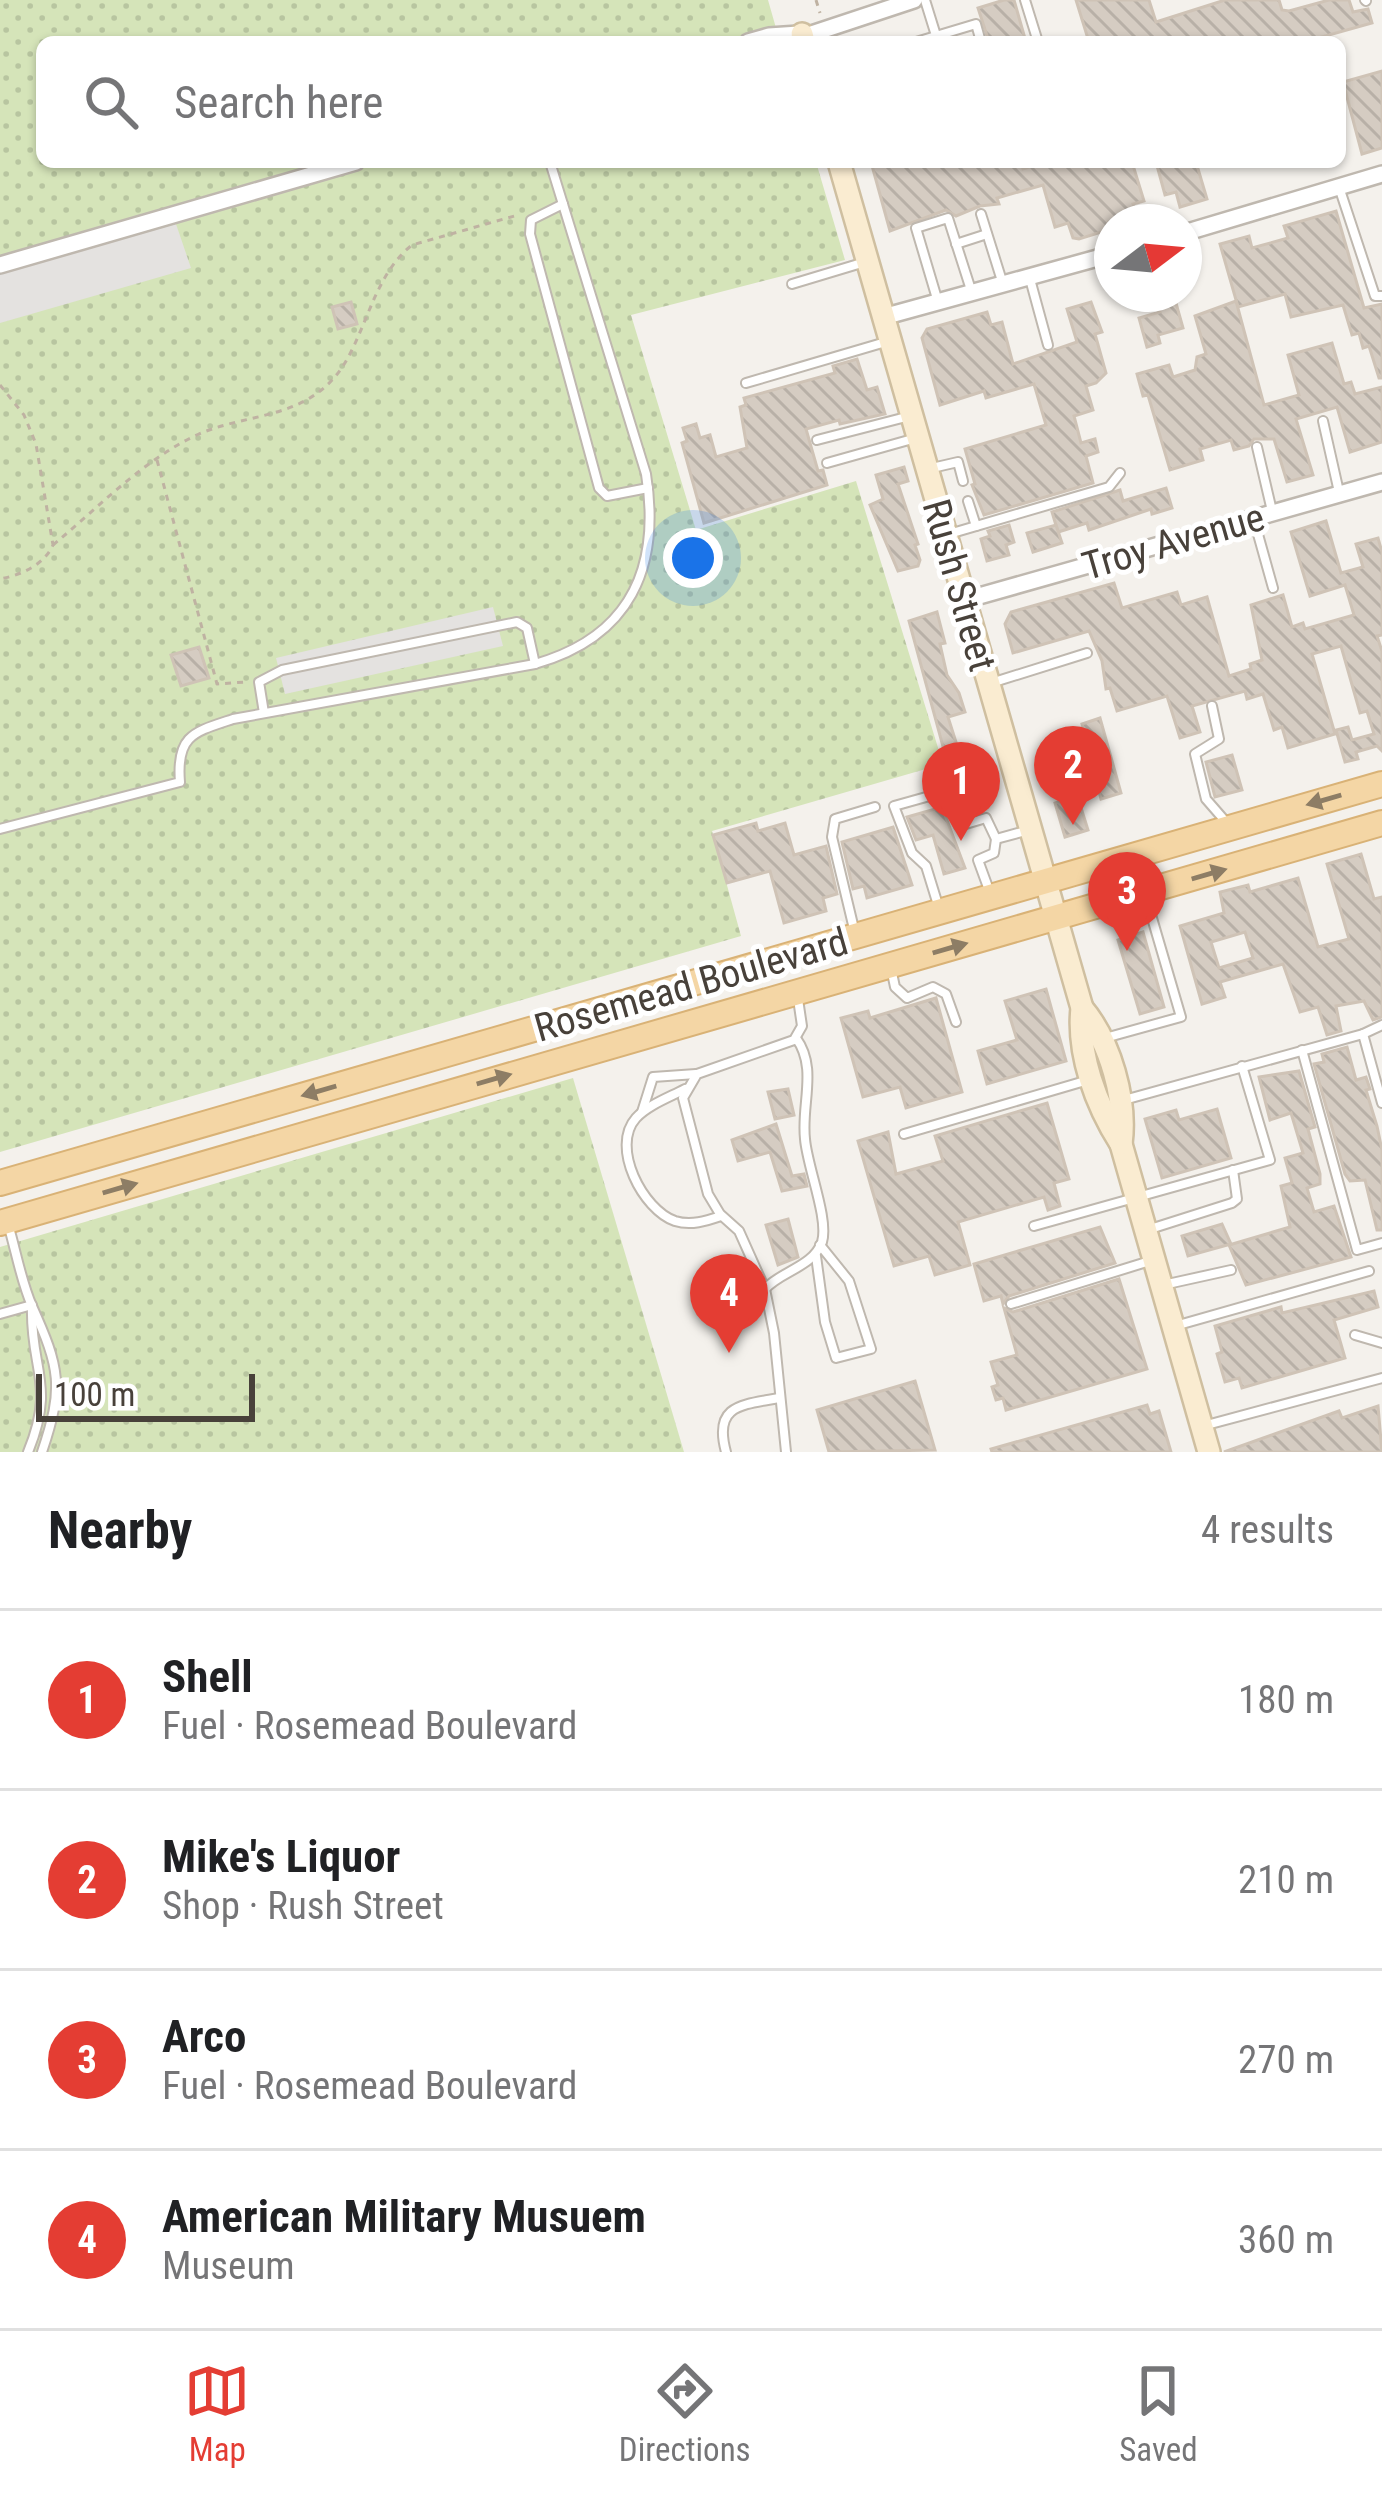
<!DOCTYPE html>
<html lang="en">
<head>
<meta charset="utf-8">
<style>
	body { margin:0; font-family:"Roboto Condensed",sans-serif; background:#f2f2f2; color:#202124 }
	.compass { position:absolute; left:1094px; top:204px; width:108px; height:108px; border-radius:50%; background:#fff; box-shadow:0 3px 9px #0004; rotate:74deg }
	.scale { position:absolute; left:36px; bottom:30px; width:219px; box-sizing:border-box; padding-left:12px; border:6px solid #48413a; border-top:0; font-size:33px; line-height:42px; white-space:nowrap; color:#48413a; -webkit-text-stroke:9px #fff; paint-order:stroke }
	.you { position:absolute; left:693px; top:558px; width:42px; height:42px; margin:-30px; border:9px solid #fff; border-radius:50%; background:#1a73e8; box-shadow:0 0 0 18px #1a73e833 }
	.badge { display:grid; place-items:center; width:78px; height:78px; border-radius:50%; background:#e43d33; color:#fff; font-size:39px; font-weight:700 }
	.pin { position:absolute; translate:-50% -99px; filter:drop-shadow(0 3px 6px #0008) }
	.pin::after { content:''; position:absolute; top:63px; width:42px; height:36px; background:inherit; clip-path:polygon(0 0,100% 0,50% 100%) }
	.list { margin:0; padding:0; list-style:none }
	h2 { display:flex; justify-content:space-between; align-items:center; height:156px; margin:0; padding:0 48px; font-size:51px }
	h2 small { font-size:39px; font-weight:400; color:#757577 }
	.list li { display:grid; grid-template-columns:78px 1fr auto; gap:36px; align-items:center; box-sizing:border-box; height:180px; padding:0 48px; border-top:3px solid #e0e0e0 }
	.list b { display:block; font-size:45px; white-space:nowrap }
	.list p { margin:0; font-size:39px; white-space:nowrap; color:#757577 }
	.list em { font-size:39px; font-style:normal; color:#757577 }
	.icon { flex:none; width:66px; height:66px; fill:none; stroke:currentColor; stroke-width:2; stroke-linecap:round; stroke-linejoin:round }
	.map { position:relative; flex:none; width:1382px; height:1452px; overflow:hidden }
	.search { position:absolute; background:#fff; box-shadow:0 3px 9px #0004; left:36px; right:36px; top:36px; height:132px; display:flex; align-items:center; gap:30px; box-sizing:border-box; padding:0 42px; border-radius:18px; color:#757577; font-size:45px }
	.sheet { height:876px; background:#fff }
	nav { display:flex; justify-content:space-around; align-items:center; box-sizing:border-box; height:168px; border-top:3px solid #e0e0e0; background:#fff; font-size:33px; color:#757577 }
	nav a { display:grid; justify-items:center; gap:6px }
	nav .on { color:#e43d33 }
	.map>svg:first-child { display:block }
</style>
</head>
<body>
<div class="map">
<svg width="1382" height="1452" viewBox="0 0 1382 1452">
	<defs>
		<pattern id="park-dots" width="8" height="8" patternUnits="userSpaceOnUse" patternTransform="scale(3)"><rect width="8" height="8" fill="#d5e4b9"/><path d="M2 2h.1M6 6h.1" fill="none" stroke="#b8c5a0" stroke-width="1.8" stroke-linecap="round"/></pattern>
		<pattern id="building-back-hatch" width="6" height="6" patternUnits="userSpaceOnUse" patternTransform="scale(3)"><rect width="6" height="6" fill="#d5ccc2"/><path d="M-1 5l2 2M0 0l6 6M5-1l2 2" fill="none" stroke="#b8b0a7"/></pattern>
	</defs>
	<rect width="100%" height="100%" fill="#f4f1ec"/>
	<!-- park -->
	<g fill="url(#park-dots)">
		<path d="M0,0h768l12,42h-738v120h774l29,98 -214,55 65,215 160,-49 87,283 -231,67 29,105 -741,216z"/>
		<path d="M573,1078l111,374h-684v-205z"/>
	</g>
	<!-- parking -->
	<g fill="#e4e2e0">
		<path d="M176,224l15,44 -191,55v-50z"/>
		<path d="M493,607l10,39 -218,48 -9,-36z"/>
	</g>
	<!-- building -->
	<g fill="url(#building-back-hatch)" stroke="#cfc3b6" stroke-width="3" fill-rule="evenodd">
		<path d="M1004,0h10l12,42h-37l-11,-34z"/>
		<path d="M1076,0h73l7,22 69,-22h54l3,10 7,1 40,-11h20l4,12 15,-3 4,14 -54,15 1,4h-157l-1,-4 -13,4h-59z"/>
		<path d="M1382,71v77l-20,6 -19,-72z"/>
		<path d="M871,162h150l2,7 24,-7h85l12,39 -11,3 5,15 -29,3 2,7 -32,10 -6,-1 -5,-15 -13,4 -12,-42 -46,13 2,6 -19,2 -24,10 -10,-6 -56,21z"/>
		<path d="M1156,162h40l11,37 -27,8 -4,-15 -11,3z"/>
		<path d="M1336,211l28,97 18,-4v74h-3l-10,-32 -6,2 -4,-15 -7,2 -9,-30 -52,12 -6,-23 -47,13 -18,-63 29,-8 3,12 36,-10 -4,-12z"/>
		<path d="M1174,296l9,32 -25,7 2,8 -13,4 -8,-29 21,-6 -3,-11z"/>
		<path d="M1236,301l28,104 35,-10 -11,-40 44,-12 12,41 7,-2 4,12 27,-7v55l-32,10 -13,-45 -41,12 17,56 -26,7 -13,-43h-20l-5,7 -15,4 -3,-10 -31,9 3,11 -33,10 -22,-75 -5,1 -6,-22 32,-9 4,12 22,-7 2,-13 9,-3 -11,-38z"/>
		<path d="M351,302l6,22 -19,5 -6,-22z"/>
		<path d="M1091,302l11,30 -7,2 11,39 -10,10 -10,3 7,24 -19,6 7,27 14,-4 3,13 -12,4 7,27 -109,32 -12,-30 3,-1 -10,-35 81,-24 -12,-41 -48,14 -2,-7 -44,14 -18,-67 5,-9 60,-17 4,13 11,-3 11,42 64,-22 -10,-33z"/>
		<path d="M857,359l10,31 10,-3 8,27 -45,10 -1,-4 -33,9 12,42 5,-1 4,15 -123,38 -22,-80 5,-2 -4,-13 13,-4 4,14 10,-3 6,22 31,-9 -7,-41 6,-2 -2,-7 91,-25 -2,-7z"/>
		<path d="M904,467l4,14 -10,3 20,60 -3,1 5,15 -2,6 -20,5 -28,-66 13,-6 -7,-24z"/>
		<path d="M1166,488l6,20 -20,6 -1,-5 -62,21 -2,-7 -29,9 -6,-20 68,-22 3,11z"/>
		<path d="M1326,521l15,52 22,-6 -7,-23 22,-6 4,14v83l-5,1 5,15v100l-5,-5 -21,6 2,7 -13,3 -9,-32 12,-3 4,13 22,-6 -7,-23 -7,2 -19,-67 -29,8 23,80 -47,14 -6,-21 -8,3 -11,-36 -16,5 -2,-8 -53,15 8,26 -20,6 -13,-42 -50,15 -7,-23 -4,1 -4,-28 -13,-30 -76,22 -8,-29 6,-12 103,-29 8,25 55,-16 4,13 26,-8 22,79 22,-7 -1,-5 12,-4 -11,-55 32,-10 9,32 11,-4 2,6 49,-14 -9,-30 -35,11 -19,-64z"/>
		<path d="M1009,525l5,17 -8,3 3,10 -22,6 -6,-22 9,-3 -2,-5z"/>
		<path d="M1056,525l6,18 -29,9 -6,-19z"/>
		<path d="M937,612l8,31 -5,1 7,31 12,18 6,19 -17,5 14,44 -14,4 -39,-144z"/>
		<path d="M199,647l10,31 -28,8 -10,-31z"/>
		<path d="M1100,718l21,75 -20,6 -19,-75z"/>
		<path d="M1062,747l26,83 -23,7 -10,-34 7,-2 -17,-49z"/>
		<path d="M1232,755l10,35 -27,7 -9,-35z"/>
		<path d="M976,766l5,16 8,-3 3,11 -23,8 -8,-28z"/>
		<path d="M942,807l23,61 -21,6 -11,-39 -17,5 -9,-23z"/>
		<path d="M756,823l2,8 27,-8 9,32 32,-9 11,48 -14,4 3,13 -42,12 -14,-52 -43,12 -14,-48z"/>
		<path d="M893,827l19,58 -45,13 -3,-12 -11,3 -11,-47z"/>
		<path d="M1361,854l13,45 8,-2v120l-9,3 -9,-19 -28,5 5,25 -14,4 -9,-28 -18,5 -17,-48 -63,18 5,15 -23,7 -22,-78 44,-13 -4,-21 28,-7 2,7 48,-14 20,69 31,-8 -22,-75zM1245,932l8,26 -34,10 -8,-26z"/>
		<path d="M1143,932l21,75 -24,7 -22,-74z"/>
		<path d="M1046,989l20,72 -79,23 -9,-33 39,-11 -12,-39z"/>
		<path d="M936,998l26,94 -56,16 -6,-21 -37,10 -22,-79 27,-7 2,7z"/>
		<path d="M1347,1047l9,33 10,-3 4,12 -4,1 11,36 5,24v80h-5l-12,-50 -15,1 -5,-7 -31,-110 10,-2 -2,-8z"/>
		<path d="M1299,1071l16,56 -7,2 12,45v10l-13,4 7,24 20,-6 17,51 -105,28 -17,-40 61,-18 -9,-41 11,-3 -7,-25 18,-5 -12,-40 -21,7 -11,-43z"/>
		<path d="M788,1089l6,26 -19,4 -7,-27z"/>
		<path d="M1047,1103l22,76 -15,4 6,23 -12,4 -4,-13 -86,25 12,43 -35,10 -6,-19 -35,10 -36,-125 30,-9 8,42 47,-13 -8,-25z"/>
		<path d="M1217,1109l14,49 -69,20 -17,-59 31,-9 3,10z"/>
		<path d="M776,1124l16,52 12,-2 3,12 -25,5 -12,-39 -32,9 -6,-21z"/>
		<path d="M788,1219l10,38 -20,8 -12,-40z"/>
		<path d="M1222,1224l9,20 -43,12 -6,-20z"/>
		<path d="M1100,1227l15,36 -106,33 -6,8 -2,-8 -17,5 -10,-37z"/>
		<path d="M1119,1279l28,90 -141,41 -3,-12 -7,2 -4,-13 6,-2 -7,-23 26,-7 -13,-47 9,4z"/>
		<path d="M1374,1291l4,16 -44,13 11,38 -103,30 -3,-10 -14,4 -8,-28 5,-2 -7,-26 66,-19 1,6z"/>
		<path d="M915,1381l20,69 -106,2 -12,-42z"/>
		<path d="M1147,1405l3,9 9,-3 12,41h-179l-1,-3z"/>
		<path d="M1378,1406l4,46h-158l115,-41 3,7z"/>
	</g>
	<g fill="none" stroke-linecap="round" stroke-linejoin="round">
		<defs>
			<g id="lane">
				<path d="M925,0l13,42"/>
				<path d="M1025,0l13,42"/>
				<path d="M1365,0l1,1"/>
				<path d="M916,42l60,-18 5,18"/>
				<path d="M1339,187l36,109h7"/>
				<path d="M563,204l-32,16 -1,14 69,254 8,8 41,-8"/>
				<path d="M981,214l21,67"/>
				<path d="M956,244l31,-10"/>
				<path d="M1030,279l18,66"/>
				<path d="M792,284l73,-22"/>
				<path d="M938,302l-22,-74 32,-10 24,75"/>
				<path d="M746,383l143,-42"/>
				<path d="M1323,421l16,71"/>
				<path d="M817,440l93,-24"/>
				<path d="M1257,447l15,64"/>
				<path d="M827,463l89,-25"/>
				<path d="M932,468l26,-6 5,19"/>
				<path d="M968,501l8,25"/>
				<path d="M1254,520l19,68"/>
				<path d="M949,534l160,-47 11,-14"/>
				<path d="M991,683l96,-30"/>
				<path d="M1212,706l7,33 -24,15 11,45 20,23"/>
				<path d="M264,713l-5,-31 23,-12 235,-48 10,6 8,36"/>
				<path d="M0,829l180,-47c-4,-47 14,-50 53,-63l302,-55c95,-27 126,-96 111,-190l-96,-312"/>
				<path d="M989,890l-11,-30 16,-7 2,-14"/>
				<path d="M938,905l-12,-39 -14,-13 -18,-47 50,-14 15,34 27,-8 10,21 33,-9"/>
				<path d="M854,929l-22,-92 3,-18 40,-12"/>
				<path d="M892,973l3,14 12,11 26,-11 13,7 10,28"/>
				<path d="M1363,1034l19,-9"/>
				<path d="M1105,1038l76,-21 -36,-123"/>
				<path d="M1302,1050l55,200 25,-7"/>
				<path d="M685,1089c-15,8 -37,16 -49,29 -26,29 7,92 39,103 16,5 31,0 46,-5"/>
				<path d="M1124,1100l239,-66 19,69"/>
				<path d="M642,1112l11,-35 43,-3"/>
				<path d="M904,1134l181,-53"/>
				<path d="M8,1224c8,27 13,57 24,82 28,62 32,81 10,146"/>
				<path d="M1034,1226l236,-66 -28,-94"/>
				<path d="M1147,1230l85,-27 5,-4 -4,-29"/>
				<path d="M816,1256l9,66 11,36 35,-9 -22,-68 -29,-36"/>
				<path d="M1163,1285l68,-15"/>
				<path d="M765,1289c16,-18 48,-22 57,-47 7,-23 -15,-76 -17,-103 -4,-35 13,-71 -9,-101"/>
				<path d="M1011,1304l142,-44"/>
				<path d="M0,1314l32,-9"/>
				<path d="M1175,1326l194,-55"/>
				<path d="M1355,1335l27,8"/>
				<path d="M1203,1426l179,-48"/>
				<path d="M28,1452c28,-68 2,-83 4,-145"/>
				<path d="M726,1452c-13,-47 15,-47 53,-54"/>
				<path d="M786,1452l-12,-119 -9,-44 -26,-58 -19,-17 -12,-20 -25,-96 14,-24 97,-34 8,-14 -4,-27"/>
			</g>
			<g id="street">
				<path d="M748,42l21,-6 30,-2"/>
				<path d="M787,42l127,-42"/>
				<path d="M1184,233l198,-59"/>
				<path d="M0,265l356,-103"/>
				<path d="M883,317l229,-63"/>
				<path d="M965,600l417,-118"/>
			</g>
			<g id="secondary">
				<path d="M802,34l2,8"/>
				<path d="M839,162l243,846c-5,46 14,97 39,136l88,308"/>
				<path d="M1082,1008c28,33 45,92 39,136"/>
			</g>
			<g id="primary">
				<path d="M0,1183l1382,-399"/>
				<path d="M0,1223l1382,-400"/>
			</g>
		</defs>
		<!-- lane casing -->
		<use href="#lane" stroke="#bfb8af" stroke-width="12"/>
		<!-- street casing -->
		<use href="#street" stroke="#bfb8af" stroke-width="20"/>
		<!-- secondary casing -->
		<use href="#secondary" stroke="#cfbfa0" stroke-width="26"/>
		<!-- primary casing -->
		<use href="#primary" stroke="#d9b276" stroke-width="28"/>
		<!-- path -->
		<g stroke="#bfb2a2" stroke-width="3" stroke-dasharray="6 6" stroke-linecap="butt">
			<path d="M816,0l4,13"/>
			<path d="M0,385l24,30 12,29 17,101c-9,20 -32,30 -53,34"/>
			<path d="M157,460l60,224 28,-2"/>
			<path d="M53,545c46,-38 91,-86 146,-111 46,-20 98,-15 134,-55 32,-35 37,-101 79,-134l106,-30"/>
		</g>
		<!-- lane -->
		<use href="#lane" stroke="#fff" stroke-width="8"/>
		<!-- street -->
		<use href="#street" stroke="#fff" stroke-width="15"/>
		<!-- secondary -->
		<use href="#secondary" stroke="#faecd1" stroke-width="21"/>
		<!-- primary -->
		<use href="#primary" stroke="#f4d6a5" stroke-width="24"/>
	</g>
	<!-- one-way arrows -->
	<defs><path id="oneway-solid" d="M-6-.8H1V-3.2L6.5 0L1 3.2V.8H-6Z" transform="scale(3)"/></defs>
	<g fill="#8d7d65">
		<use href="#oneway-solid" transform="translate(1324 800) rotate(164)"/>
		<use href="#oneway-solid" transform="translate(1209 874) rotate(-16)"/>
		<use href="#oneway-solid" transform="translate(950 948) rotate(-16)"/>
		<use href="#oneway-solid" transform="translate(494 1079) rotate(-16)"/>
		<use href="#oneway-solid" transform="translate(319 1091) rotate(164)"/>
		<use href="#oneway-solid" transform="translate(120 1188) rotate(-16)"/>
	</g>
	<g text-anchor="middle" stroke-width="10" stroke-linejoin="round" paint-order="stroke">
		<!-- street labels -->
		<g font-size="39" fill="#48413a" stroke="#fff">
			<text transform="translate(1173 541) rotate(-16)" y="14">Troy Avenue</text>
			<text transform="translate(960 585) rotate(74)" y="14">Rush Street</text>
			<text transform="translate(691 984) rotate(-16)" y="14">Rosemead Boulevard</text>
		</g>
	</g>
</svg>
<svg class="compass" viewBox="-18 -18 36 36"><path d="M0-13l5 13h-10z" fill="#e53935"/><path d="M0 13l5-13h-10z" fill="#757577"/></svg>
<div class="scale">100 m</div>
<div class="you"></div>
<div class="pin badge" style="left:961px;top:841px">1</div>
<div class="pin badge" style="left:1073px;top:825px">2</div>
<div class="pin badge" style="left:1127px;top:951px">3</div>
<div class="pin badge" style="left:729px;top:1353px">4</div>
<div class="search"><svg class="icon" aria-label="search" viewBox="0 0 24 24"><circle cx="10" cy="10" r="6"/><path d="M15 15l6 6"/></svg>Search here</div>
</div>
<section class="sheet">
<h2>Nearby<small>4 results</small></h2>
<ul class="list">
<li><span class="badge">1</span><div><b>Shell</b><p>Fuel · Rosemead Boulevard</p></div><em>180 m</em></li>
<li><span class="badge">2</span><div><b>Mike's Liquor</b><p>Shop · Rush Street</p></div><em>210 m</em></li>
<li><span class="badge">3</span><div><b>Arco</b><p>Fuel · Rosemead Boulevard</p></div><em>270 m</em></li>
<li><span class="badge">4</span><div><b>American Military Musuem</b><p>Museum</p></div><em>360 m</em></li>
</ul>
</section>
<nav>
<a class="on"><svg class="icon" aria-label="map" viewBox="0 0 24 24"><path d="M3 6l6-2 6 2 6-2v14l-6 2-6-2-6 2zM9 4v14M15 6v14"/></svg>Map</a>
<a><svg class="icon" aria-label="directions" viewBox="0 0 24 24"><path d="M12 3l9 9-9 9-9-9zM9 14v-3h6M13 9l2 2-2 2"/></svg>Directions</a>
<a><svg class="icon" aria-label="saved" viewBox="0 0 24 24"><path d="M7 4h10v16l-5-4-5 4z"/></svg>Saved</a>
</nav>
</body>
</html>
